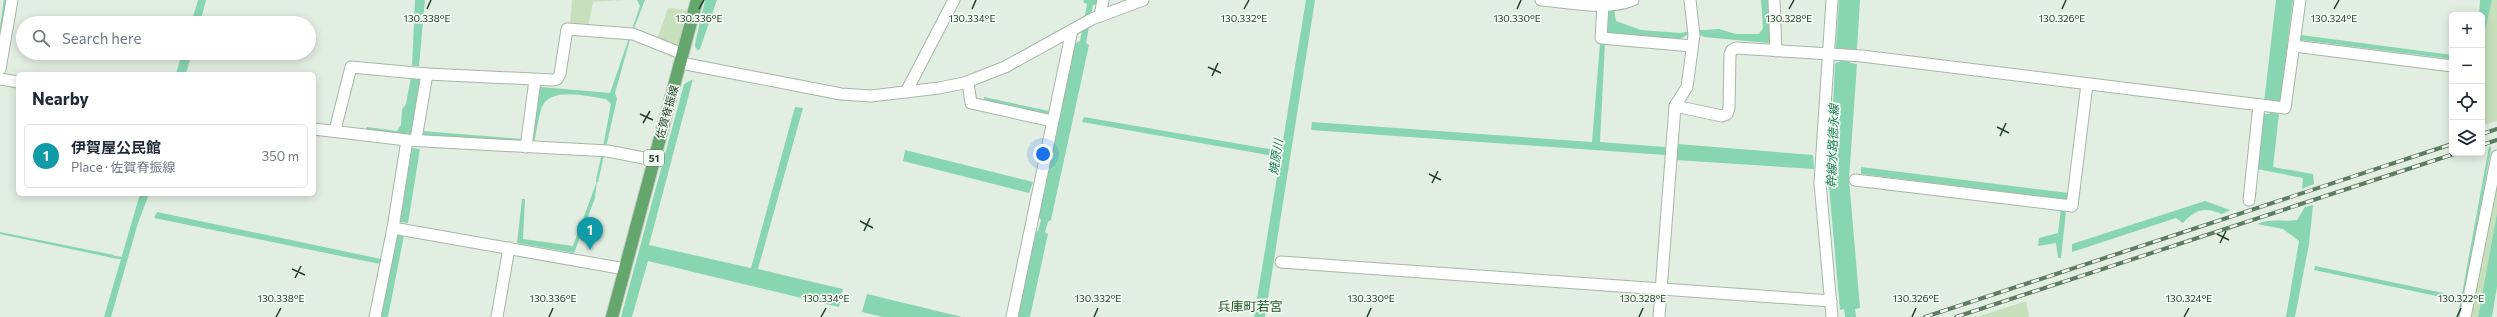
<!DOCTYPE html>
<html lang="en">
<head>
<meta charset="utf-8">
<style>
	body { margin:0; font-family:Commissioner,"Noto Sans JP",sans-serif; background:#f2f2f3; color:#1f2937 }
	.controls { position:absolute; right:12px; top:12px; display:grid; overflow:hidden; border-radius:6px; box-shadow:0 2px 10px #0003 }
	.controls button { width:36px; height:36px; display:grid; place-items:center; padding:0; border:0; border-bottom:1px solid #e0e1e3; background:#fff; color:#1f2937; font:20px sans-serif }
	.you { position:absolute; left:1043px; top:154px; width:14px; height:14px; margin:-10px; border:3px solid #fff; border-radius:50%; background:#1a73e8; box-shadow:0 0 0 6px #1a73e833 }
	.badge { display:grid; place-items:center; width:26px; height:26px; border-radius:50%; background:#f95591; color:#fff; font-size:13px; font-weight:700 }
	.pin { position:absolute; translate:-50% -33px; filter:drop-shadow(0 1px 2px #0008) }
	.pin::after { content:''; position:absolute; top:21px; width:14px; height:12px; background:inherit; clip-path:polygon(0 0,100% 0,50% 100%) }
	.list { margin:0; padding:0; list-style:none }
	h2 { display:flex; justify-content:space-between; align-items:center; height:52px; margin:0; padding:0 16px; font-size:17px }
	h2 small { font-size:13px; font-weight:400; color:#747a83 }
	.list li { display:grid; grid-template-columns:26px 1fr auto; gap:12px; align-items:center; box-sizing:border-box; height:64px; margin:0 8px 8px; padding:0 8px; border:1px solid #e0e1e3; border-radius:6px }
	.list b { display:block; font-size:15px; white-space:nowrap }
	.list p { margin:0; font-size:13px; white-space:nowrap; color:#747a83 }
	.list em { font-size:13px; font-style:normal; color:#747a83 }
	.icon { flex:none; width:22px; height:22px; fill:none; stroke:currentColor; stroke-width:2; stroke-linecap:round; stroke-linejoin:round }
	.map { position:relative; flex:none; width:2497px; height:317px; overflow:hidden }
	.search { position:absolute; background:#fff; box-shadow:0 2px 10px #0003; left:16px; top:16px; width:300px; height:44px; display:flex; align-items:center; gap:10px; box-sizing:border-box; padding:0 14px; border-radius:22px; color:#747a83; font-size:15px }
	.panel { position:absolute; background:#fff; box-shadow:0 2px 10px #0003; left:16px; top:72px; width:300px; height:124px; border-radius:6px }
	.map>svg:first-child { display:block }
</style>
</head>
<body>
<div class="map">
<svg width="2497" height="317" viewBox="0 0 2497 317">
	<rect width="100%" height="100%" fill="#e3eee3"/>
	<!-- green -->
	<g fill="#c7e0bb">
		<path d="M572,0h51l-30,2 -5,25 -18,-2z"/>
		<path d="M2492,0h5v121l-15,4 1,-85z"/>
		<path d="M668,8l19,2 -9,37 -21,-8z"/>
		<path d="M2497,178v35l-19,104h-9z"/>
		<path d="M2026,301l3,16h-52z"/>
	</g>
	<!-- water -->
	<g fill="#88d5b2">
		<path d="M198,0h8l-6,23h-9z"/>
		<path d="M415,0h10l-6,66h-7z"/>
		<path d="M637,0h8l-14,36 -16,57 2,6 -11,48h-3l8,-43 -5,-5c-17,-2 -55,-13 -64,8 -4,11 -5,24 -8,36h-3l7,-54 3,-2 69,6 30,-87z"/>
		<path d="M705,0h12l-17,49 -3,2 -4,28 -44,166 102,23 44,-161 8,1 -45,161 85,20 -4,18 -191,-46 -16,56h-11l63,-233 2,-1z"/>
		<path d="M1084,0h14l-1,5h-4l-7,38 3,2 -38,175 -3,2 -3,10 3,2 -18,83h-14l18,-85 4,-1 3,-11 -3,-4 37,-173 5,-2 7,-37 -4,-2z"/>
		<path d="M1306,0h9l-50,317h-11z"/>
		<path d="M1761,0h10l1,39 -4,4 -64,-6c-9,-6 -15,-4 -24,2l-74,-6 1,-21 7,-3 2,12 25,9 40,3 9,-2 29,-2 17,5h23l4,-6z"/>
		<path d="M1839,0h21l-3,49h-6l-1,14 7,1 -8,115 11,129 -5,1 1,8h-11l-1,-8 -4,1 -11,-124 6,-123 5,-1 1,-14h-5z"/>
		<path d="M2276,0h17l-13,104 -5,-1 -1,10 5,1 -6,53 40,7 1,10 -12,5 1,-11 -46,-9 7,-55h6l1,-11 -7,-1z"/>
		<path d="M2480,0h12l-9,40 -1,20v-45h-3z"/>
		<path d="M2301,35l151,20v4l-152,-19z"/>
		<path d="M1600,43h5l-5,99 65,5v8l-354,-25 1,-8 280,20z"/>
		<path d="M182,53h10l-6,21h-10z"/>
		<path d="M411,77l9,2 -9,55 -46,-4 2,-3 30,4 4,-6 1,-16 4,-5z"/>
		<path d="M984,97l65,14 -1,5 -64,-14z"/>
		<path d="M1084,117l191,33 -2,6 -191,-34z"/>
		<path d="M422,131l101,8 -1,5 -97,-7z"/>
		<path d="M1677,144l136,11 1,14 -139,-9z"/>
		<path d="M412,148l8,1 -12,74 -8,-1z"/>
		<path d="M905,150l128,32 -4,11 -126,-32z"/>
		<path d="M1861,167l208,26 -1,6h-3l-1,12 2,1 -5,46h-3l-2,-15 -18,3 1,-8 19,-5 4,-34 -201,-25z"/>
		<path d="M597,181l-2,17 -21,55 -57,-10 5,-44h3l-2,40 50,7z"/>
		<path d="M140,194h9l-11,29 -27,94h-7z"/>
		<path d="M2205,201l25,9 -8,4c-18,-7 -26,-5 -39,9l-7,-5 -104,34v-8z"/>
		<path d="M2313,205l-4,39 -14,73h-9l13,-76 -16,-12 -26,-5c13,-6 25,-2 40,-4l8,-13z"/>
		<path d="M157,212l224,47 -1,5 -226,-46z"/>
		<path d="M2497,213v74l-5,30h-14z"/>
		<path d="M0,232l114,23 -1,3 -113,-24z"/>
		<path d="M395,234l9,1 -16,82h-10z"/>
		<path d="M2315,266l143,30 -3,4 -141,-30z"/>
		<path d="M867,294l95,23h-79l-21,-5z"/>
	</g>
	<!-- pier -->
	<path fill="#e3eee3" d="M693,43l6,10 -4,25 -11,6z"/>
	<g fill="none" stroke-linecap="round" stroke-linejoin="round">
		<!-- stream -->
		<g stroke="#88d5b2" stroke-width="2.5">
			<path d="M0,35l5,-35"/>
			<path d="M597,181l6,-27"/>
			<path d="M114,257l7,1"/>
			<path d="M2459,317l31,-169"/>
		</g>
		<defs>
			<g id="minor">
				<path d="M1541,0c28,2 65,11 92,0"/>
				<path d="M1690,0l4,35 -7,52 -12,19 47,10 5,-2 2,-6 1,-54 2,-4 4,-2 126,8 423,52 15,-108"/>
				<path d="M1774,0l2,51"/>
				<path d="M1832,0l-12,183 12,134"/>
				<path d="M1603,5l-2,33 91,8"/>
				<path d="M1100,16l3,-16"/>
				<path d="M2294,46l158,20"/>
				<path d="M681,63l160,31 30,2 68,-8 25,-5 41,-16 87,-48 51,-19"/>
				<path d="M0,69l12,-69"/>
				<path d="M0,79l18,3"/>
				<path d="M968,82l3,21 81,18"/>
				<path d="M906,92l48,-92"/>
				<path d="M314,129l93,11 201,11 46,9"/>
				<path d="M335,130l16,-63 76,7 126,6 4,-1 3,-5 7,-45 66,5 50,20"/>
				<path d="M416,139l11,-65"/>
				<path d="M526,147l9,-67"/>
				<path d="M1855,180l217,26 15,-122"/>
				<path d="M2249,200l10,-95"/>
				<path d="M393,228l232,41"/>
				<path d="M1281,262l550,39"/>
				<path d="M375,317l18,-89 14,-88"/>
				<path d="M497,317l12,-69"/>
				<path d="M1012,317l60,-287"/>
				<path d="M1659,317l16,-211"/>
				<path d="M2465,317l32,-161"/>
			</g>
			<path id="major" d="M612,317l85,-317"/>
		</defs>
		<!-- minor casing -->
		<use href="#minor" stroke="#a5b6a6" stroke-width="13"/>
		<!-- major casing -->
		<use href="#major" stroke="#c1cac2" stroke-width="14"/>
		<!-- minor -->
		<use href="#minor" stroke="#fff" stroke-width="11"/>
		<!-- major -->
		<use href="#major" stroke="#65a66d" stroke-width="12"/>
		<defs>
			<g id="rail">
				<path d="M2482,134l15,-5"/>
				<path d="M2482,145l15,-5"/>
				<path d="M1925,317l527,-173"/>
				<path d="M1956,317l501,-164"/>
			</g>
		</defs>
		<!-- rail casing -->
		<use href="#rail" stroke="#5c7b60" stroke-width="4"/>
		<!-- rail -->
		<use href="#rail" stroke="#f4faf4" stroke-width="2.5" stroke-dasharray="8" stroke-linecap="butt"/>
	</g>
	<!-- ticks -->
	<path fill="none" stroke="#214025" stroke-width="1.5" d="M427,9l4,-9M699,9l5,-9M972,9l4,-9M1244,9l5,-9M1517,9l4,-9M1789,9l5,-9M2062,9l4,-9M2334,9l5,-9M1208,67l13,6M1212,76l6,-13M640,114l13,6M643,123l7,-12M1997,127l12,6M2000,136l6,-13M1429,174l12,6M1432,183l6,-12M860,221l13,7M864,231l6,-13M2217,234l12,6M2220,243l6,-12M292,269l13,6M295,278l6,-12M276,317l5,-9M549,317l4,-9M821,317l5,-9M1094,317l4,-9M1367,317l4,-9M1639,317l4,-9M1912,317l4,-9M2184,317l5,-9M2457,317l4,-9"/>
	<g text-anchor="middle" stroke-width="3.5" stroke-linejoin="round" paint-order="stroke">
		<!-- shield labels -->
		<rect fill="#f4faf4" stroke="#607863" stroke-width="1" x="644" y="150" width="20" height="16" rx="3"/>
		<g font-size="10" font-weight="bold" fill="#214025">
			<text x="654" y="162">51</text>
		</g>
		<!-- street labels -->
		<g font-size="11" fill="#214025" stroke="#f4faf4">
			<text transform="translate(667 112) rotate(-74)" y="4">佐賀脊振線</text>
		</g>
		<!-- water labels -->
		<g font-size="12" font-style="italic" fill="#188051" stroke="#f4faf4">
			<text transform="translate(1833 146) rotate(-88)" y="4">幹線水路徳永線</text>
			<text transform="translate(1276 157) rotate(-81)" y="4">焼原川</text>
		</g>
		<!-- quarter labels -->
		<g font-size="13" fill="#1c5424" stroke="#f4faf4">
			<text x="1250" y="311">兵庫町若宮</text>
		</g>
	</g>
	<g font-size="10" text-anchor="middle" fill="#214025" stroke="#f4faf4" stroke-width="3.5" stroke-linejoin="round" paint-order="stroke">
		<text x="427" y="22">130.338°E</text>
		<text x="699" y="22">130.336°E</text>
		<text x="972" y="22">130.334°E</text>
		<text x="1244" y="22">130.332°E</text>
		<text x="1517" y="22">130.330°E</text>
		<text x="1789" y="22">130.328°E</text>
		<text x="2062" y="22">130.326°E</text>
		<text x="2334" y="22">130.324°E</text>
		<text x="281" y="302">130.338°E</text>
		<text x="553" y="302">130.336°E</text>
		<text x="826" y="302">130.334°E</text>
		<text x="1098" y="302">130.332°E</text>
		<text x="1371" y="302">130.330°E</text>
		<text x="1643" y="302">130.328°E</text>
		<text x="1916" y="302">130.326°E</text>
		<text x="2189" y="302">130.324°E</text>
		<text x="2461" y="302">130.322°E</text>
	</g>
</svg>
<div class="controls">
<button>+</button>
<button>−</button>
<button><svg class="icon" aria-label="locate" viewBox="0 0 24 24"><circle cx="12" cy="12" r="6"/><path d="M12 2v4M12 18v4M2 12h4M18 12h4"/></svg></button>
<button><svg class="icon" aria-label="layers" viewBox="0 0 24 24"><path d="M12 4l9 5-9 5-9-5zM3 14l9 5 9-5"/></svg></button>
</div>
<div class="you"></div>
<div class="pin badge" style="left:590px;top:250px;background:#0f9aa8">1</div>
<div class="search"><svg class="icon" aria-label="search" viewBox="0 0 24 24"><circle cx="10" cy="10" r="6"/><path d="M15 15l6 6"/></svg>Search here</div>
<section class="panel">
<h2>Nearby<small></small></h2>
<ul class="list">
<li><span class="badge" style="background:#0f9aa8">1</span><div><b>伊賀屋公民館</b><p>Place · 佐賀脊振線</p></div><em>350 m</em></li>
</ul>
</section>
</div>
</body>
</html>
